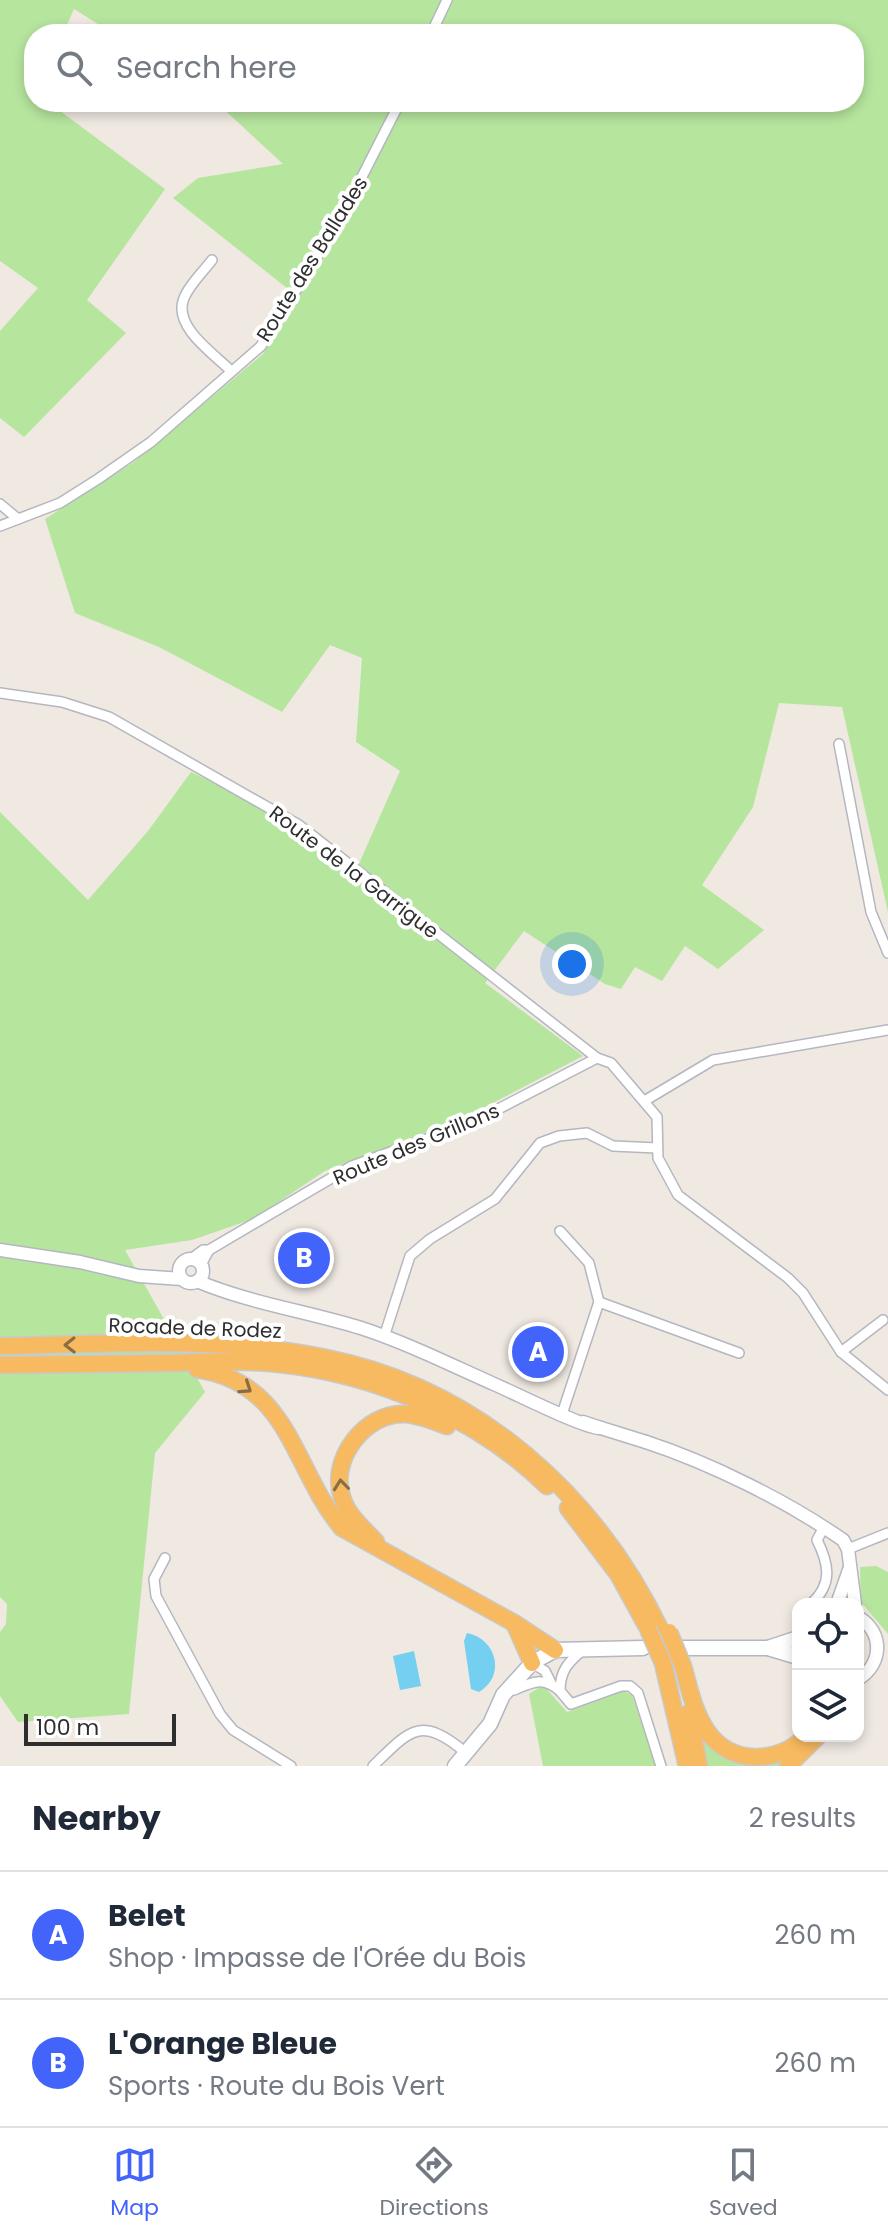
<!DOCTYPE html>
<html lang="en">
<head>
<meta charset="utf-8">
<style>
	body { margin:0; font-family:Poppins,sans-serif; background:#f2f2f3; color:#1f2937 }
	.controls { position:absolute; right:24px; bottom:24px; display:grid; overflow:hidden; border-radius:16px; box-shadow:0 4px 12px #0003 }
	.controls button { width:72px; height:72px; display:grid; place-items:center; padding:0; border:0; border-bottom:2px solid #e0e1e3; background:#fff; color:#1f2937; font:40px sans-serif }
	.scale { position:absolute; left:24px; bottom:20px; width:152px; box-sizing:border-box; padding-left:8px; border:4px solid #2e2e2e; border-top:0; font-size:22px; line-height:28px; white-space:nowrap; color:#2e2e2e; -webkit-text-stroke:6px #fff; paint-order:stroke }
	.you { position:absolute; left:572px; top:964px; width:28px; height:28px; margin:-20px; border:6px solid #fff; border-radius:50%; background:#1a73e8; box-shadow:0 0 0 12px #1a73e833 }
	.badge { display:grid; place-items:center; width:52px; height:52px; border-radius:50%; background:#4264fb; color:#fff; font-size:26px; font-weight:700 }
	.pin { position:absolute; translate:-50% -50%; border:4px solid #fff; box-shadow:0 2px 8px #0006 }
	.list { margin:0; padding:0; list-style:none }
	h2 { display:flex; justify-content:space-between; align-items:center; height:104px; margin:0; padding:0 32px; font-size:34px }
	h2 small { font-size:26px; font-weight:400; color:#747a83 }
	.list li { display:grid; grid-template-columns:52px 1fr auto; gap:24px; align-items:center; box-sizing:border-box; height:128px; padding:0 32px; border-top:2px solid #e0e1e3 }
	.list b { display:block; font-size:30px; white-space:nowrap }
	.list p { margin:0; font-size:26px; white-space:nowrap; color:#747a83 }
	.list em { font-size:26px; font-style:normal; color:#747a83 }
	.icon { flex:none; width:44px; height:44px; fill:none; stroke:currentColor; stroke-width:2; stroke-linecap:round; stroke-linejoin:round }
	.map { position:relative; flex:none; width:888px; height:1766px; overflow:hidden }
	.search { position:absolute; background:#fff; box-shadow:0 4px 12px #0003; left:24px; right:24px; top:24px; height:88px; display:flex; align-items:center; gap:20px; box-sizing:border-box; padding:0 28px; border-radius:32px; color:#747a83; font-size:30px }
	.sheet { height:360px; background:#fff }
	nav { display:flex; justify-content:space-around; align-items:center; box-sizing:border-box; height:112px; border-top:2px solid #e0e1e3; background:#fff; font-size:22px; color:#747a83 }
	nav a { display:grid; justify-items:center; gap:4px }
	nav .on { color:#4264fb }
	.map>svg:first-child { display:block }
</style>
</head>
<body>
<div class="map">
<svg width="888" height="1766" viewBox="0 0 888 1766">
	<rect width="100%" height="100%" fill="#efe9e1"/>
	<!-- green -->
	<g fill="#b6e59e">
		<path d="M0,0h888v912l-46,-205 -63,-4 -26,104 -51,78 62,45 -46,39 -33,-23 -23,35 -27,-14 -14,22 -16,-5 -81,-53 -39,52 98,73 -119,62 -139,53 -72,48 -61,21 -67,10 80,142 -50,61 -26,261 -111,8 -18,-26v-64l6,-8 1,-20 -7,-7v-785l88,88 60,-69 43,-59 105,50 62,44 42,-95 -44,-29 6,-84 -32,-13 -48,67 -123,-65 -84,-34 -30,-94 89,-57 129,-108 34,-58 -124,-98 25,-20 85,-14 -67,-62h638v-68h-740l-40,-25 -11,25h-29v68h14l117,87 -78,111 39,33 -102,104 -24,-19v-87l38,-43 -38,-27z"/>
		<path d="M876,1566l12,6v62l-27,-32 -1,-35z"/>
		<path d="M543,1685l24,27 57,-21 8,4 24,71h-113l-14,-72z"/>
		<path d="M702,1735l16,14 74,7 -12,10h-73z"/>
	</g>
	<!-- water -->
	<g fill="#75cff0">
		<path d="M467,1633c30,6 39,43 12,59l-8,-3 -7,-48z"/>
		<path d="M414,1651l7,35 -21,4 -7,-34z"/>
	</g>
	<g fill="none" stroke-linecap="round" stroke-linejoin="round">
		<defs>
			<g id="minor">
				<path d="M431,34l16,-34"/>
				<path d="M212,260c-9,12 -25,27 -29,41 -8,27 31,53 47,69"/>
				<path d="M0,504l18,15"/>
				<path d="M0,526l60,-23 38,-24 53,-37 110,-96 80,-128 59,-116"/>
				<path d="M0,693l62,9 47,15 190,108 298,233"/>
				<path d="M839,744l32,168 17,41"/>
				<path d="M646,1100l67,-40 175,-30"/>
				<path d="M560,1231l29,32 10,39"/>
				<path d="M191,1259l12,-9h6l143,-84 119,-43 126,-65 14,5 46,54 1,41 20,37 110,83 15,15 38,59 47,38"/>
				<path d="M201,1265l8,-15"/>
				<path d="M384,1337l26,-81 20,-17 65,-40 45,-56 19,-7 28,-3 26,13 44,2"/>
				<path d="M841,1352l42,-32"/>
				<path d="M562,1414l37,-112 140,51"/>
				<path d="M848,1549l40,-16"/>
				<path d="M165,1558l-11,21 2,17 64,118 13,16 58,36"/>
				<path d="M811,1604c22,-20 18,-40 6,-64l7,-13"/>
				<path d="M532,1663l13,8 6,12"/>
				<path d="M514,1690c19,-8 29,-14 46,1 0,-20 8,-29 23,-41"/>
				<path d="M560,1691l11,13 50,-18h9l8,7 23,73"/>
				<path d="M373,1766c37,-36 47,-51 92,-14"/>
			</g>
			<g id="tertiary">
				<path d="M0,1250l80,12 59,14 43,3"/>
				<circle cx="191" cy="1271" r="12"/>
				<path d="M197,1281c52,22 109,30 164,47 46,15 90,37 135,57 19,8 92,45 105,43l-18,-6"/>
				<path d="M601,1428l45,14 -13,-4"/>
				<path d="M646,1442c64,21 141,59 197,98l5,9 7,55"/>
				<path d="M837,1604l12,-34"/>
				<path d="M858,1617c26,15 25,47 0,62"/>
			</g>
			<g id="secondary">
				<path d="M683,1648h85l30,9"/>
				<path d="M768,1648l30,-10"/>
				<path d="M455,1766l35,-42 13,-29 29,-32 23,-13 88,-2"/>
			</g>
			<g id="trunk">
				<path d="M0,1346c108,-2 220,-10 326,12 151,30 270,137 335,273"/>
				<path d="M0,1365c57,-1 114,-1 170,-2 37,-1 74,-3 110,1 96,10 198,54 267,122"/>
				<path d="M197,1369c94,14 95,100 145,159l172,95 41,27"/>
				<path d="M568,1508l50,66 28,51"/>
				<path d="M376,1542c-13,-14 -29,-27 -34,-45 -13,-37 23,-85 63,-83 14,1 29,7 42,12"/>
				<path d="M515,1625l17,38"/>
				<path d="M663,1663l24,103"/>
				<path d="M683,1666c6,22 11,46 24,65 24,35 72,33 99,5"/>
				<path d="M689,1713l10,53"/>
				<path d="M788,1766l30,-30"/>
			</g>
		</defs>
		<!-- minor casing -->
		<use href="#minor" stroke="#b4b7c1" stroke-width="12"/>
		<!-- tertiary casing -->
		<use href="#tertiary" stroke="#b4b7c1" stroke-width="15"/>
		<!-- secondary casing -->
		<use href="#secondary" stroke="#b4b7c1" stroke-width="17"/>
		<!-- trunk casing -->
		<use href="#trunk" stroke="#c9c9c9" stroke-width="19"/>
		<!-- minor -->
		<use href="#minor" stroke="#fff" stroke-width="9"/>
		<!-- tertiary -->
		<use href="#tertiary" stroke="#fff" stroke-width="12"/>
		<!-- secondary -->
		<use href="#secondary" stroke="#fff" stroke-width="14"/>
		<!-- trunk -->
		<use href="#trunk" stroke="#f8ba60" stroke-width="16"/>
		<defs>
			<g id="trunk-bridge">
				<path d="M648,1629l15,34"/>
				<path d="M669,1632l14,34"/>
			</g>
		</defs>
		<!-- trunk-bridge casing -->
		<use href="#trunk-bridge" stroke="#c9c9c9" stroke-width="19" stroke-linecap="butt"/>
		<!-- trunk-bridge -->
		<use href="#trunk-bridge" stroke="#f8ba60" stroke-width="16"/>
	</g>
	<!-- one-way arrows -->
	<defs><path id="oneway-chevron" d="M-2-3.5L2.5 0L-2 3.5" fill="none" stroke-width="1.6" stroke-linecap="round" stroke-linejoin="round" transform="scale(2)"/></defs>
	<g stroke="#896d44">
		<use href="#oneway-chevron" transform="translate(70 1345) rotate(179)"/>
		<use href="#oneway-chevron" transform="translate(246 1388) rotate(34)"/>
		<use href="#oneway-chevron" transform="translate(341 1485) rotate(-96)"/>
	</g>
	<g text-anchor="middle" stroke-width="8" stroke-linejoin="round" paint-order="stroke">
		<!-- street labels -->
		<g font-size="20" fill="#2e2e2e" stroke="#fff">
			<text transform="translate(312 259) rotate(-58)" y="7">Route des Ballades</text>
			<text transform="translate(354 872) rotate(37)" y="7">Route de la Garrigue</text>
			<text transform="translate(416 1144) rotate(-23)" y="7">Route des Grillons</text>
			<text transform="translate(195 1328) rotate(2)" y="7">Rocade de Rodez</text>
		</g>
	</g>
</svg>
<div class="controls">
<button><svg class="icon" aria-label="locate" viewBox="0 0 24 24"><circle cx="12" cy="12" r="6"/><path d="M12 2v4M12 18v4M2 12h4M18 12h4"/></svg></button>
<button><svg class="icon" aria-label="layers" viewBox="0 0 24 24"><path d="M12 4l9 5-9 5-9-5zM3 14l9 5 9-5"/></svg></button>
</div>
<div class="scale">100 m</div>
<div class="you"></div>
<div class="pin badge" style="left:538px;top:1352px">A</div>
<div class="pin badge" style="left:304px;top:1258px">B</div>
<div class="search"><svg class="icon" aria-label="search" viewBox="0 0 24 24"><circle cx="10" cy="10" r="6"/><path d="M15 15l6 6"/></svg>Search here</div>
</div>
<section class="sheet">
<h2>Nearby<small>2 results</small></h2>
<ul class="list">
<li><span class="badge">A</span><div><b>Belet</b><p>Shop · Impasse de l'Orée du Bois</p></div><em>260 m</em></li>
<li><span class="badge">B</span><div><b>L'Orange Bleue</b><p>Sports · Route du Bois Vert</p></div><em>260 m</em></li>
</ul>
</section>
<nav>
<a class="on"><svg class="icon" aria-label="map" viewBox="0 0 24 24"><path d="M3 6l6-2 6 2 6-2v14l-6 2-6-2-6 2zM9 4v14M15 6v14"/></svg>Map</a>
<a><svg class="icon" aria-label="directions" viewBox="0 0 24 24"><path d="M12 3l9 9-9 9-9-9zM9 14v-3h6M13 9l2 2-2 2"/></svg>Directions</a>
<a><svg class="icon" aria-label="saved" viewBox="0 0 24 24"><path d="M7 4h10v16l-5-4-5 4z"/></svg>Saved</a>
</nav>
</body>
</html>
